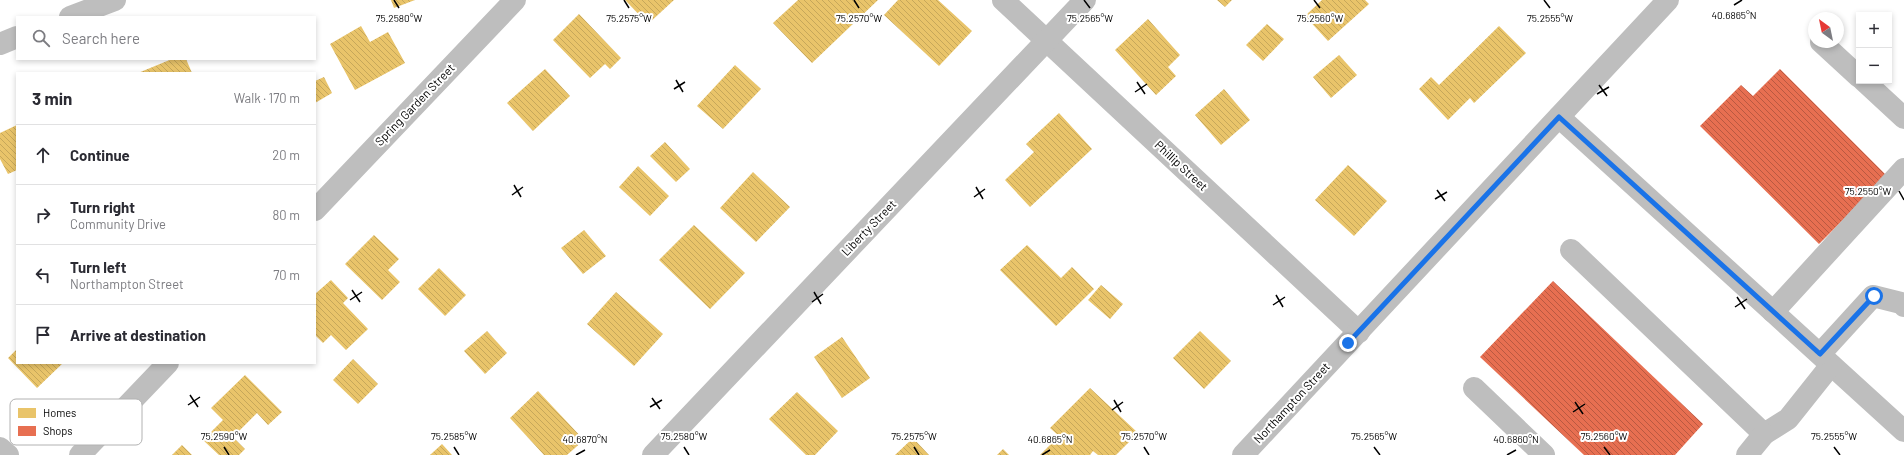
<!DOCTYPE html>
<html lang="en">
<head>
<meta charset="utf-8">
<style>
	body { margin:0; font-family:Barlow,sans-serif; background:#f7f7f7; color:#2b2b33 }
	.controls { position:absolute; right:12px; top:12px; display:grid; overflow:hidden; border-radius:0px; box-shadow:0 2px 6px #0003 }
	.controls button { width:36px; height:36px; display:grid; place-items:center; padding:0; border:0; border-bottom:1px solid #e1e1e2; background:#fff; color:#2b2b33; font:20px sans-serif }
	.compass { position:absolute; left:1808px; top:12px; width:36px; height:36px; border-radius:50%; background:#fff; box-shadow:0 2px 6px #0003; rotate:327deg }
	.stop { position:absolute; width:12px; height:12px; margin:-9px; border:3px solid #1a73e8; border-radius:50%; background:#fff }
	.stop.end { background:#1a73e8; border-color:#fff; box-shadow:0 1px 4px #0008 }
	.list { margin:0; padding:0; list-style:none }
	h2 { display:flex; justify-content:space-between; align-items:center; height:52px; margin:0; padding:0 16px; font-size:17px }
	h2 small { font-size:13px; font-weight:400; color:#7c7c81 }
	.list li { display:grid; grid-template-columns:26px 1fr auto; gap:12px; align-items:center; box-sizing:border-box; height:60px; padding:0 16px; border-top:1px solid #e1e1e2 }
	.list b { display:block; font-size:15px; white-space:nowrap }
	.list p { margin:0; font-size:13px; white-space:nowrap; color:#7c7c81 }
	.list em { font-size:13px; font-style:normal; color:#7c7c81 }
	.icon { flex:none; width:22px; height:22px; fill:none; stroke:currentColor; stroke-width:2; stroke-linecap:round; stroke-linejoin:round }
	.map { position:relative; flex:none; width:1904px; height:455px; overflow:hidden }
	.search { position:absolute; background:#fff; box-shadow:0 2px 6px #0003; left:16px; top:16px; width:300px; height:44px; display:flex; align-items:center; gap:10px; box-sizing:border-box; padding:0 14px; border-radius:0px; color:#7c7c81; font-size:15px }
	.panel { position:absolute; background:#fff; box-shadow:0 2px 6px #0003; left:16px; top:72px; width:300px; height:292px; border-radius:0px }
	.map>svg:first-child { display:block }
</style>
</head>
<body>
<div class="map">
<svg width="1904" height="455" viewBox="0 0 1904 455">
	<defs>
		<pattern id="homes-back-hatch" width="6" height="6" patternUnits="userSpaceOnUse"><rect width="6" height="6" fill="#e9c46a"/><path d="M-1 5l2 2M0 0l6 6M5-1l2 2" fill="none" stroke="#c6a75a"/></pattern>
		<pattern id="shops-back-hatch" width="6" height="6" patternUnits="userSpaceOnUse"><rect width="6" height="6" fill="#e76f51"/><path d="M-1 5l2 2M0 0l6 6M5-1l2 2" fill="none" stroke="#b95941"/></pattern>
	</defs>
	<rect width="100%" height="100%" fill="#fff"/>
	<!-- homes -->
	<g fill="url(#homes-back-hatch)">
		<path d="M391,0h24l-21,8z"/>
		<path d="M625,0h49l-26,24z"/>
		<path d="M798,0h80l-66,63 -39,-40z"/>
		<path d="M898,0h40l34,31 -33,35 -55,-51z"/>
		<path d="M1217,0h15l-7,7z"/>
		<path d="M1322,0h43l4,4 -41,37 -23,-25z"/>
		<path d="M579,14l42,44 -11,11 -5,-5 -15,14 -37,-38z"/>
		<path d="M1148,19l32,36 -12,12 8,9 -20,19 -41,-45z"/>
		<path d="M1267,24l17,15 -21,22 -17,-16z"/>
		<path d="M361,26l9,16 18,-10 17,31 -50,27 -25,-46z"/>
		<path d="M1499,26l27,27 -52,50 -4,-5 -22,22 -29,-31 12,-12 8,8z"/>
		<path d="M1339,55l18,20 -26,23 -18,-21z"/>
		<path d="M172,59h14l6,14h-54z"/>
		<path d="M735,65l26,24 -38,40 -26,-23z"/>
		<path d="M545,69l25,27 -37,35 -26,-28z"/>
		<path d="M324,77l8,16 -17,10v-22z"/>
		<path d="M1224,89l26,31 -29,25 -26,-30z"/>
		<path d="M1059,113l33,36 -62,58 -25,-27 29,-28 -8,-8z"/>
		<path d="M17,125v45l-9,4 -8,-15v-26z"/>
		<path d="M665,142l25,27 -14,13 -26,-26z"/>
		<path d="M1348,165l39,36 -33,35 -39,-36z"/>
		<path d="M638,166l31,30 -19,20 -31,-29z"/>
		<path d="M753,172l37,35 -34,35 -36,-34z"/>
		<path d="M694,225l51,48 -35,36 -51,-49z"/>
		<path d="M584,230l22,26 -23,18 -22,-26z"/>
		<path d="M374,235l25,24 -11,11 12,12 -18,18 -37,-36z"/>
		<path d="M1027,245l34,33 11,-11 22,22 -38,37 -56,-56z"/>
		<path d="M439,268l27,27 -21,21 -27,-27z"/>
		<path d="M331,280l17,18 -5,5 25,26 -22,21 -15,-15 -8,8 -8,-8v-41z"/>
		<path d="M1101,285l22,19 -13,15 -22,-19z"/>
		<path d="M616,292l47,42 -29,32 -47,-42z"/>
		<path d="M487,331l20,22 -22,21 -21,-23z"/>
		<path d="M1200,331l31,30 -27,28 -31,-31z"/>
		<path d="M842,337l28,41 -28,20 -28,-41z"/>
		<path d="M17,349v14h46l-26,25 -29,-30z"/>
		<path d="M353,359l25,25 -20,20 -25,-24z"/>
		<path d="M245,375l37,37 -14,13 -11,-12 -24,24 12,12 -6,6h-20l-16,-15 20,-20 -12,-12z"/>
		<path d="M1090,388l48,45 -22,22h-18l-5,-4 -3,4h-50l19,-19 -9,-8z"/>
		<path d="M538,391l46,49 -17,15h-23l-34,-37z"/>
		<path d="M797,392l41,39 -23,24h-9l-37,-36z"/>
		<path d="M913,438l16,17h-34z"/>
		<path d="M442,444l10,11h-22z"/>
		<path d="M182,445l10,10h-20z"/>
		<path d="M1003,449l6,6h-12z"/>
	</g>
	<!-- shops -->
	<g fill="url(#shops-back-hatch)">
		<path d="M1780,69l107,107 -68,68 -119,-118 41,-41 12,11z"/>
		<path d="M1553,281l150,143 -28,31h-91l-104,-98z"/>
	</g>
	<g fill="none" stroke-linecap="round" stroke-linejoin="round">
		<!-- minor -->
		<g stroke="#bebebe" stroke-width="22">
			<path d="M1003,0l356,332"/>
			<path d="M70,17l45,-17"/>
			<path d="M1821,42l38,35"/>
			<path d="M0,44l17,-7"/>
			<path d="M1864,81l40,37"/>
			<path d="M1559,117l345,314"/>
			<path d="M315,210l200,-210"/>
			<path d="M1571,250l193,184 24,-15 43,-54"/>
			<path d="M1773,312l131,-143"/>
			<path d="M1820,354l53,-58 28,7 3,3"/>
			<path d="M1474,388l70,67"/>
			<path d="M0,448l8,7"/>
			<path d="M80,455l88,-92"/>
			<path d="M653,455l432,-455"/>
			<path d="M1243,455l425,-455"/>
			<path d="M1747,455l17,-21"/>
		</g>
	</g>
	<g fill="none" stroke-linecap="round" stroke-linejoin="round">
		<!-- route -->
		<path stroke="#1a73e8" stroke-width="5" d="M1348,343l211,-226 261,237 54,-58"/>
	</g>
	<!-- ticks -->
	<path fill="none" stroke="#000" stroke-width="1.5" d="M394,0l5,8M624,0l5,8M854,0l5,8M1084,0l6,8M1314,0l6,8M1544,0l6,8M1734,5l8,-5M676,80l7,12M1137,82l8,12M1599,85l8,11M674,89l11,-7M1135,92l12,-8M1597,94l12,-7M514,185l7,12M976,187l7,12M1437,190l8,11M1899,191l5,9M512,195l11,-8M974,197l11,-8M1435,199l12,-7M352,290l8,12M814,292l7,12M1276,295l7,12M1737,297l8,12M350,300l12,-8M812,302l11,-8M1273,305l12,-8M1735,307l12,-8M190,395l8,12M652,398l8,11M1114,400l7,12M1575,402l8,12M188,405l12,-8M650,407l12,-7M1112,410l11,-8M1573,412l12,-8M224,447l5,8M454,447l5,8M684,447l5,8M914,447l5,8M1144,447l5,8M1374,447l6,8M1604,447l6,8M1834,447l6,8M576,455l9,-5M1042,455l8,-5M1507,455l9,-5"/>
	<g text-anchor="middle" stroke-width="4" stroke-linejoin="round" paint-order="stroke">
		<!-- street labels -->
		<g font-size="12" fill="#000" stroke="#fff">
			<text transform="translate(415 105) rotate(-46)" y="4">Spring Garden Street</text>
			<text transform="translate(1181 166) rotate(43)" y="4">Phillip Street</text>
			<text transform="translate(869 228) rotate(-46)" y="4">Liberty Street</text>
			<text transform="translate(1292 403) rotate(-47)" y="4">Northampton Street</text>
		</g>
	</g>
	<!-- legend -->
	<rect x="10" y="399" width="132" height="46" rx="6" fill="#fff" stroke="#b2b2b2" stroke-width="1"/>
	<rect x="18" y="408" width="18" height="10" fill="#e9c46a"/>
	<rect x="18" y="426" width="18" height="10" fill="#e76f51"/>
	<g font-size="11" fill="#000">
		<text x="43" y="417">Homes</text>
		<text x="43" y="435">Shops</text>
	</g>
	<g font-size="10" text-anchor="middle" fill="#000" stroke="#fff" stroke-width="4" stroke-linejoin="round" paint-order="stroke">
		<text x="1734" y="19">40.6865°N</text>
		<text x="629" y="22">75.2575°W</text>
		<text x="399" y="22">75.2580°W</text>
		<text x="859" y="22">75.2570°W</text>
		<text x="1090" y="22">75.2565°W</text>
		<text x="1320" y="22">75.2560°W</text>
		<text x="1550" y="22">75.2555°W</text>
		<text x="1868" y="195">75.2550°W</text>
		<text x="224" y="440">75.2590°W</text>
		<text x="454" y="440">75.2585°W</text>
		<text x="684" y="440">75.2580°W</text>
		<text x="914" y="440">75.2575°W</text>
		<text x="1144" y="440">75.2570°W</text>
		<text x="1374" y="440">75.2565°W</text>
		<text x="1604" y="440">75.2560°W</text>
		<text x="1834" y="440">75.2555°W</text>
		<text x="585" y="443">40.6870°N</text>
		<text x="1050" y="443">40.6865°N</text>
		<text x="1516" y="443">40.6860°N</text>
	</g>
</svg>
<div class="controls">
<button>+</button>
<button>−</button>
</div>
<svg class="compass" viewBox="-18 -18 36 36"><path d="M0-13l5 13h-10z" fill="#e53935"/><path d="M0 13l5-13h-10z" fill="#7c7c81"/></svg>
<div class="stop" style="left:1874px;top:296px"></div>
<div class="stop end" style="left:1348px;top:343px"></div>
<div class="search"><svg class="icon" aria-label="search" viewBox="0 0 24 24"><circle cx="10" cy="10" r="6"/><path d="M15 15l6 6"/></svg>Search here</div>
<section class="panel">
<h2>3 min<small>Walk · 170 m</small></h2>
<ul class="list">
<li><svg class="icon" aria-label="ahead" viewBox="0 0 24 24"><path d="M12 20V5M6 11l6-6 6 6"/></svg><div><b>Continue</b></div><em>20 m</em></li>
<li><svg class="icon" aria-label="right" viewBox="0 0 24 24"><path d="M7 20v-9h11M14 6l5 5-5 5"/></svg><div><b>Turn right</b><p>Community Drive</p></div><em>80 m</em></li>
<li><svg class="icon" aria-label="left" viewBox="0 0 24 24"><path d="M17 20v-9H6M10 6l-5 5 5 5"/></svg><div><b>Turn left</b><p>Northampton Street</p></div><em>70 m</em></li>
<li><svg class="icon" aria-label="arrive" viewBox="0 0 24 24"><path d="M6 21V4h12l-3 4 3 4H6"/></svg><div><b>Arrive at destination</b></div></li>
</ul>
</section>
</div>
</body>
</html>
